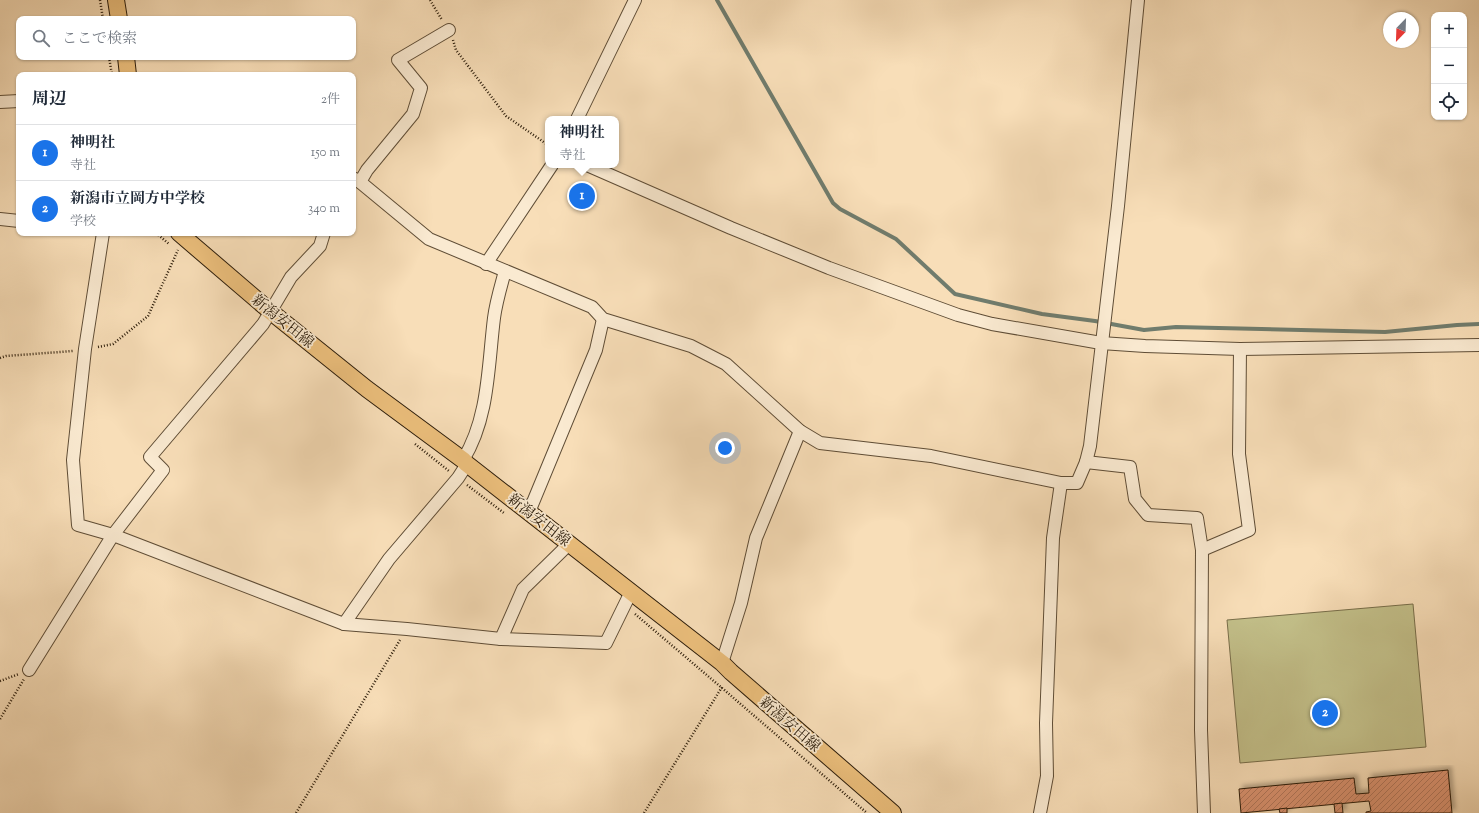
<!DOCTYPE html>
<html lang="ja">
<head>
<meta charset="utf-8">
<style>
	body { margin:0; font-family:"Sorts Mill Goudy","Noto Serif JP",serif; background:#f2f2f3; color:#1f2937 }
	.controls { position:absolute; right:12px; top:12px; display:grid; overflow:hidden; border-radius:8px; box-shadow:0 1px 3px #0004 }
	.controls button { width:36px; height:36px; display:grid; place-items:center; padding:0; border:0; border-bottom:1px solid #e0e1e3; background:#fff; color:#1f2937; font:20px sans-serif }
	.compass { position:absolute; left:1383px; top:12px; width:36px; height:36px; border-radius:50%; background:#fff; box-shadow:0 1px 3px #0004; rotate:203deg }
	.you { position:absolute; left:725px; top:448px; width:14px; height:14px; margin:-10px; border:3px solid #fff; border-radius:50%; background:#1a73e8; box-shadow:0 0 0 6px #1a73e833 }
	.badge { display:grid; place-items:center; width:26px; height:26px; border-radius:50%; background:#1a73e8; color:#fff; font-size:13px; font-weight:700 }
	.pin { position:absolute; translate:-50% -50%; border:2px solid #fff; box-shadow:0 1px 4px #0006 }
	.popup { position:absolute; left:545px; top:116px; width:74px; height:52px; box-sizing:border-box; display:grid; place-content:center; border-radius:8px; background:#fff; filter:drop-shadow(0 1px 3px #0005); font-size:13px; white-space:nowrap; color:#747a83 }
	.popup b { font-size:15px; color:#1f2937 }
	.popup::after { content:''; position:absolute; left:50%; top:100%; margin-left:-8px; border:8px solid transparent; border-top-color:#fff }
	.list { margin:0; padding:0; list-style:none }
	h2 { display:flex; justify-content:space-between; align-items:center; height:52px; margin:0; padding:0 16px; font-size:17px }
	h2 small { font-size:13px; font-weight:400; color:#747a83 }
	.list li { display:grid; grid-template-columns:26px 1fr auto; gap:12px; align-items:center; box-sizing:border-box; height:56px; padding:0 16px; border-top:1px solid #e0e1e3 }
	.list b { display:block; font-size:15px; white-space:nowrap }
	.list p { margin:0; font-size:13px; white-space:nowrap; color:#747a83 }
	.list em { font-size:13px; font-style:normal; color:#747a83 }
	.icon { flex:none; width:22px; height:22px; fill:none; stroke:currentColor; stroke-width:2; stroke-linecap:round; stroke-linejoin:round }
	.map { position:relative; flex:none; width:1479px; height:813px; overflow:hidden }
	.search { position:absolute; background:#fff; box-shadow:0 1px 3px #0004; left:16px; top:16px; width:340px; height:44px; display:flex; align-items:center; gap:10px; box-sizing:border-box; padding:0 14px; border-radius:8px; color:#747a83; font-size:15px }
	.panel { position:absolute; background:#fff; box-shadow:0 1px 3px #0004; left:16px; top:72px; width:340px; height:164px; border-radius:8px }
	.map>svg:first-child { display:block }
</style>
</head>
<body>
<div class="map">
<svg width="1479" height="813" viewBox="0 0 1479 813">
	<defs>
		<pattern id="building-hatch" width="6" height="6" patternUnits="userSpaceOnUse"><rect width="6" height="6" fill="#db9472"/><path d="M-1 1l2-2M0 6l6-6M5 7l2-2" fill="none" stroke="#b2785c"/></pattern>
		<filter id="shadow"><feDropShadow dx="3.5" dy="-3.5" stdDeviation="2" flood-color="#0004"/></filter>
	</defs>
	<rect width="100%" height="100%" fill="#f8deb8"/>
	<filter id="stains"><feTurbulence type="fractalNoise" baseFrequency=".005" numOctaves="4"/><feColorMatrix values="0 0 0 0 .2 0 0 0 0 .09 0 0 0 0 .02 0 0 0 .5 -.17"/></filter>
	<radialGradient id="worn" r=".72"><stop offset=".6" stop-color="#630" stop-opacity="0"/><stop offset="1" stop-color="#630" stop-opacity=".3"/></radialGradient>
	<!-- pitch -->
	<path fill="#c3c08a" stroke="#786e4a" d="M1413,604l13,143 -186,16 -13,-143z"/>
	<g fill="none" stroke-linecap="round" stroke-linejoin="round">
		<!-- stream -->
		<path stroke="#707c6d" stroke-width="4" d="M717,0l116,203 7,6 56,30 59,55 87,20 53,7 49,9 32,-3 209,5 72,-7 22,-1"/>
	</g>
	<!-- building -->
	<g fill="url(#building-hatch)" stroke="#2c1d0b" filter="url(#shadow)">
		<path d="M1448,770l4,43h-86v-1l5,-1 -2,-10 -128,12 -2,-24 115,-11 2,16 13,-1 -1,-15z"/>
		<path d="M1342,803l1,10h-8l-1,-9z"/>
		<path d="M1287,808v5h-7l-1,-4z"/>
	</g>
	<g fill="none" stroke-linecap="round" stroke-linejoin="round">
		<defs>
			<g id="minor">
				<path d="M0,102l19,-1"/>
				<path d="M577,119l58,-119"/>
				<path d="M587,165l144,63 98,40 129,47 34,9 109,19 44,3 95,3 239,-4"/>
				<path d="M353,178l7,4 69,57 163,68 11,12 88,27 35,18 74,67 20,12 111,13 130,27h16l9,-21 4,-16 28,-240 20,-206"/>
				<path d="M360,182l7,-12 46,-56 8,-26 -23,-28 51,-30"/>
				<path d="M0,219l19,2"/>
				<path d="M103,233l-18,116 -12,111 5,65 35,10 231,89 63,5 94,10 105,4 25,-51"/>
				<path d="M486,264l66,-99"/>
				<path d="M463,460c26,-42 25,-94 31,-142 2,-16 7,-32 11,-47"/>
				<path d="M1086,462l44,5 5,32 13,16 49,3 5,32"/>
				<path d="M529,512l67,-162 7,-31"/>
				<path d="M344,624l45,-65 69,-81 9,-14"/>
				<path d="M501,639l22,-50 47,-46"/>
				<path d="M722,663l19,-60 15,-65 44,-107"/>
				<path d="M29,670l84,-135 50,-65 -13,-13 113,-133 28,-47 29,-31 4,-13"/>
				<path d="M1040,813l7,-37 -1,-53 7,-185 8,-55"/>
				<path d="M1204,813l-3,-83 1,-180 47,-20 -10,-76 1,-105"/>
			</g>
			<g id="major">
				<path d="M116,0l3,19"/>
				<path d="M126,57l2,18"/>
				<path d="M179,233l91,78 97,78 96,71 4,4 255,199 9,9 162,141"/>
			</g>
		</defs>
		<!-- minor casing -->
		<use href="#minor" stroke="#5f4d36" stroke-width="14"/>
		<!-- major casing -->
		<use href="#major" stroke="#2c1d0b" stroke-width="18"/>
		<!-- path -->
		<g stroke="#2c1d0b" stroke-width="2.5" stroke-dasharray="1 2" stroke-linecap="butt">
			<path d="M100,0l3,19"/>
			<path d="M430,0l12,20"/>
			<path d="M453,40l3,10 50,66 42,29"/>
			<path d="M109,57l3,18"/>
			<path d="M156,233l13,11"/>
			<path d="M98,347l15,-3 35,-28 30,-66"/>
			<path d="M0,358l6,-2 67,-5"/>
			<path d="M415,444l34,27"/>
			<path d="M467,485l37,28"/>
			<path d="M635,614l87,74 145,125"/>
			<path d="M0,681l19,-7"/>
			<path d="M0,719l24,-40"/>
			<path d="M296,813l104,-173"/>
			<path d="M644,813l78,-126"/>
		</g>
		<!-- minor -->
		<use href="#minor" stroke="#faead1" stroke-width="12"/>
		<!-- major -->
		<use href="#major" stroke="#ecbf7c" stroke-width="16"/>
	</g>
	<g text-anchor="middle" stroke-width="3.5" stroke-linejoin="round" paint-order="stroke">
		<!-- street labels -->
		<g font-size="15" fill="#2c1d0b" stroke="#faead1">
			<text transform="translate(283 321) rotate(39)" y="5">新潟安田線</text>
			<text transform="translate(539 520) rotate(38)" y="5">新潟安田線</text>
			<text transform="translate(790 724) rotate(41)" y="5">新潟安田線</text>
		</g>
	</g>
	<rect width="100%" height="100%" filter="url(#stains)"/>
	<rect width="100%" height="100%" fill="url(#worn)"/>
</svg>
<div class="controls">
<button>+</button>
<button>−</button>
<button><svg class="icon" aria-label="locate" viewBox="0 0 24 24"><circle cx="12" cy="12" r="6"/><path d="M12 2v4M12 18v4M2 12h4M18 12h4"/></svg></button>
</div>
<svg class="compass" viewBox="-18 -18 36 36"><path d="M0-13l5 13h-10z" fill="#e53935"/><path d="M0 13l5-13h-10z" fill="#747a83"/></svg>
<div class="you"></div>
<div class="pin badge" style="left:582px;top:196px">1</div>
<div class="popup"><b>神明社</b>寺社</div>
<div class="pin badge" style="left:1325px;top:713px">2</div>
<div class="search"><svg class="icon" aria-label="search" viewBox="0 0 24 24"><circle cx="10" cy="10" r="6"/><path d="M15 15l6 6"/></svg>ここで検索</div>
<section class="panel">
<h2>周辺<small>2件</small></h2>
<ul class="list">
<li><span class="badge">1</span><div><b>神明社</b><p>寺社</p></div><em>150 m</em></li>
<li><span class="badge">2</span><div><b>新潟市立岡方中学校</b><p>学校</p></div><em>340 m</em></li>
</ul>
</section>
</div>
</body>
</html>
